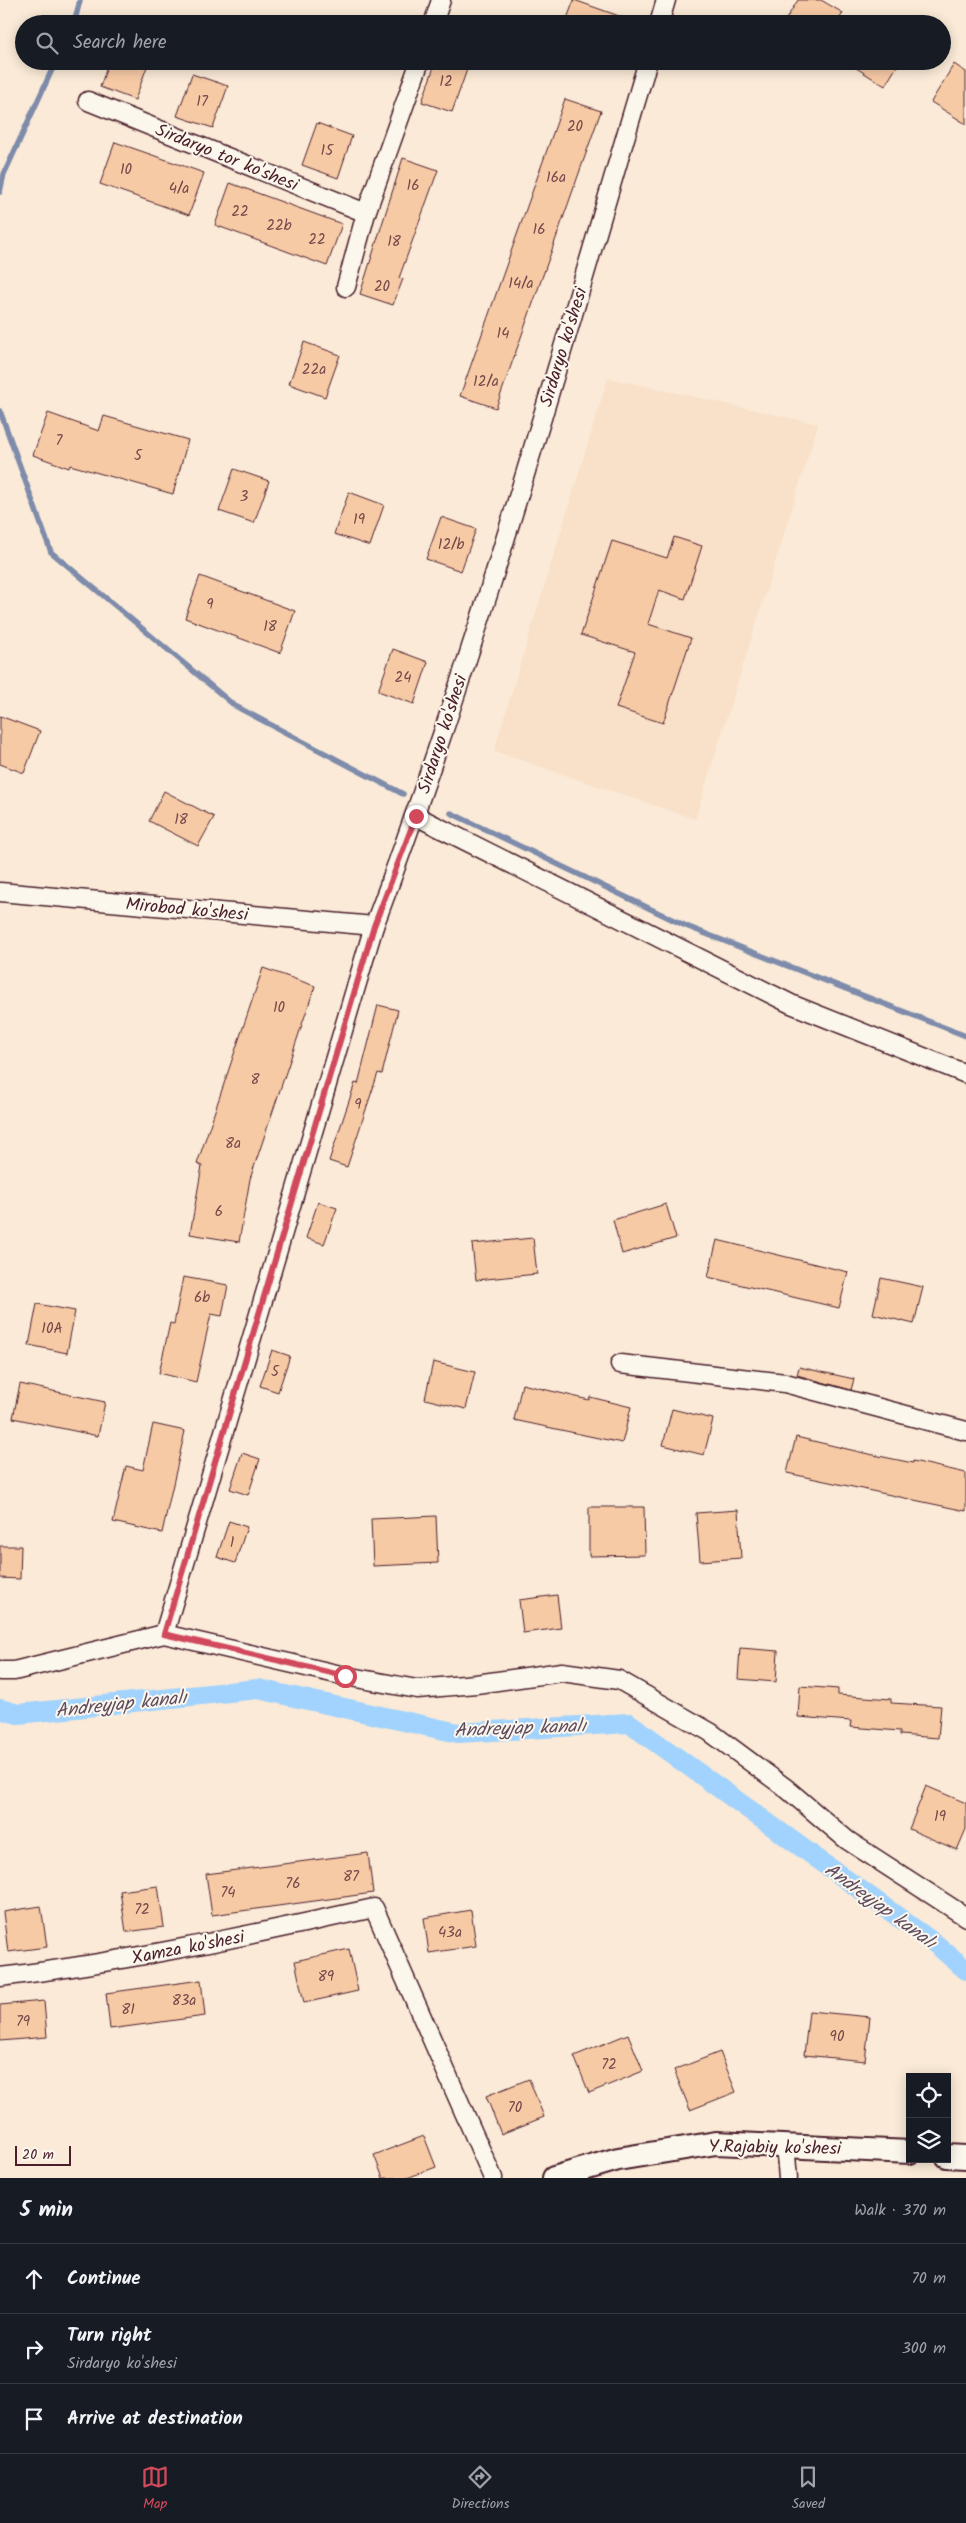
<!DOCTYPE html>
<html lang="en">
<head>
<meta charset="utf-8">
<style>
	body { margin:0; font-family:Kalam,sans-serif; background:#242831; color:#f1f3f6 }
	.controls { position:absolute; right:15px; bottom:15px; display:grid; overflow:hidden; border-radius:0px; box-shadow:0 2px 12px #0003 }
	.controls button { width:45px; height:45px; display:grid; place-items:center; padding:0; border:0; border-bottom:1px solid #363941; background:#171b24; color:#f1f3f6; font:25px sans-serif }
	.scale { position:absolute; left:15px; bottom:12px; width:56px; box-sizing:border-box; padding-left:5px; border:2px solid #4a1f2b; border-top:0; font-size:14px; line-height:18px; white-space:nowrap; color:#4a1f2b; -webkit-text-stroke:4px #fbf7ec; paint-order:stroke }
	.stop { position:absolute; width:15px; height:15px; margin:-11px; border:4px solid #d1495b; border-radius:50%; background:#fff }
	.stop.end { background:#d1495b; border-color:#fff; box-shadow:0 1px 5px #0008 }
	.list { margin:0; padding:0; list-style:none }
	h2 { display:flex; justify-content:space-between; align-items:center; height:65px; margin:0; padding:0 20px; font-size:21px }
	h2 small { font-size:16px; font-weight:400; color:#9ea1a6 }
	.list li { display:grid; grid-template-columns:32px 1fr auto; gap:15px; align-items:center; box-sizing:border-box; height:70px; padding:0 20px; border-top:1px solid #363941 }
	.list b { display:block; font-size:19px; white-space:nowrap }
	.list p { margin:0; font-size:16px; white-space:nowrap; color:#9ea1a6 }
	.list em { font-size:16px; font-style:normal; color:#9ea1a6 }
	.icon { flex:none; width:28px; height:28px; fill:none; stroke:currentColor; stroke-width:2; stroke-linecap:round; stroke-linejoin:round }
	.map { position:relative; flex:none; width:966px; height:2178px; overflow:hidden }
	.search { position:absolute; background:#171b24; box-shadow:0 2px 12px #0003; left:15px; right:15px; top:15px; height:55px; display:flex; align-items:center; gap:12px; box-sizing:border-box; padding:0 18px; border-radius:28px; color:#9ea1a6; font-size:19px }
	.sheet { height:275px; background:#171b24 }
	nav { display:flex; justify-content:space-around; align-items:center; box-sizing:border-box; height:70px; border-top:1px solid #363941; background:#171b24; font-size:14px; color:#9ea1a6 }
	nav a { display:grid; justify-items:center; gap:2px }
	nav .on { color:#d1495b }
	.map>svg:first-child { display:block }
</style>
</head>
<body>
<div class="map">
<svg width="966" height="2178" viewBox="0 0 966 2178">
	<rect width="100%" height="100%" fill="#faead7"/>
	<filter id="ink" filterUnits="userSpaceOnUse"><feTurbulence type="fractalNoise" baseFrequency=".02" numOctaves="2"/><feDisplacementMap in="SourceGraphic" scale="10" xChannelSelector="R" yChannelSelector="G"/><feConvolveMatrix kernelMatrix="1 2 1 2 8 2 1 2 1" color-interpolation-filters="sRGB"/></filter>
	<g filter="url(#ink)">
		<!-- built -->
		<path fill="#f9e0c8" d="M608,378l210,46 -123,395 -201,-68z"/>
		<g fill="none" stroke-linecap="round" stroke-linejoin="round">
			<!-- stream -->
			<g stroke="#7e8baa" stroke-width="5.5">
				<path d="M74,24l6,-24"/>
				<path d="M0,192l4,-18 52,-113"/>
				<path d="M0,411l51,141 184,154 168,88"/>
				<path d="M451,813l235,113 280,110"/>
			</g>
			<!-- canal -->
			<path stroke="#a1d3fe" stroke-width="20" d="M0,1709l18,5 240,-25 200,44 171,-10 308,222 29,25"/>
		</g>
		<!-- building -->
		<g fill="#f7caa6" stroke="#4a1f2b">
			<path d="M574,0l62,22v2h-71z"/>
			<path d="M798,0h23l22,13 -7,11h-53z"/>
			<path d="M109,61h40l-14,39 -35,-13z"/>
			<path d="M436,61h34l-18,51 -30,-10z"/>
			<path d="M845,61h55l-15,25z"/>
			<path d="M954,64l12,8v52l-35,-22z"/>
			<path d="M192,74l36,12 -15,42 -36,-12z"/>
			<path d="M565,99l36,12 -105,297 -36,-12z"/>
			<path d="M317,123l35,13 -14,42 -36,-13z"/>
			<path d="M115,142l89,31 -15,42 -89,-31z"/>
			<path d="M403,158l35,12 -39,108 4,1 -10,26 -33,-11z"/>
			<path d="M230,183l112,41 -15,42 -112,-41z"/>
			<path d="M304,342l36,13 -15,42 -36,-13z"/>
			<path d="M48,413l51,18 5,-15 84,24 -15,54 -103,-29 -1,3 -36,-13z"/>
			<path d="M234,469l35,12 -15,42 -35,-12z"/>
			<path d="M349,492l35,13 -14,41 -36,-12z"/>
			<path d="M441,517l35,12 -15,42 -35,-12z"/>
			<path d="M674,537l28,9 -17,53 -26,-9 -11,34 43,14 -28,85 -47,-15 19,-56 -54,-17 31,-94 55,17z"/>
			<path d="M200,576l95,35 -15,42 -95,-35z"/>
			<path d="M393,649l35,13 -14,42 -36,-13z"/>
			<path d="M0,716l40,15 -16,42 -24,-9z"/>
			<path d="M164,791l50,26 -16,29 -49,-25z"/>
			<path d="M263,968l52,18 -65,193 -11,63 -49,-8 12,-68 -5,-2z"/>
			<path d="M378,1005l20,5 -16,64 -4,-1 -31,94 -18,-6 26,-78 3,1z"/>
			<path d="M318,1202l19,6 -13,36 -18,-6z"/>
			<path d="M666,1204l10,34 -54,16 -9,-34z"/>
			<path d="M533,1238l4,36 -61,6 -4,-36z"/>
			<path d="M717,1240l131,32 -9,36 -131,-31z"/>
			<path d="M183,1277l45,8 -6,31 -11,-2 -15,68 -37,-9 11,-50 4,1z"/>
			<path d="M881,1278l42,9 -9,37 -41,-10z"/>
			<path d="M37,1304l38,7 -8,42 -38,-8z"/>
			<path d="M272,1350l18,6 -12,36 -18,-6z"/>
			<path d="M433,1362l42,10 -9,37 -41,-10z"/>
			<path d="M799,1367l55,12 -3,11 -54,-15z"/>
			<path d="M20,1384l85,18 -7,34 -85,-18z"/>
			<path d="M522,1384l67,16 1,-3 41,10 -9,36 -108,-23z"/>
			<path d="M672,1409l41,10 -9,36 -41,-10z"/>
			<path d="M153,1424l32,7 -23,102 -49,-11 13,-56 17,4z"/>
			<path d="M796,1437l68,16 49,10v-2l53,12v38l-179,-38z"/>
			<path d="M242,1453l18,6 -12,36 -18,-6z"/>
			<path d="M589,1507h55l1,48 -56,1z"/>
			<path d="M738,1510l3,48 -41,3 -4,-48z"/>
			<path d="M436,1516l2,47 -65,3 -2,-47z"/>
			<path d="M229,1521l18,6 -12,36 -18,-6z"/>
			<path d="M0,1546h21l-1,33 -20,-1z"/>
			<path d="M557,1595l4,33 -38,5 -4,-33z"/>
			<path d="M740,1648l38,3 -2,31 -38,-3z"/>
			<path d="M800,1686l38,3v6l53,4v4l50,3 -3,32 -38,-3v-4l-50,-4 1,-6 -53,-4z"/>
			<path d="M926,1786l40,17v26l-9,21 -48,-21z"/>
			<path d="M368,1853l5,40 -161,22 -6,-41z"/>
			<path d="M158,1886l6,41 -38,5 -6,-41z"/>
			<path d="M41,1906l6,41 -39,5 -5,-40z"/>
			<path d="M471,1910l5,36 -47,7 -5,-35z"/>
			<path d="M349,1949l9,42 -54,12 -9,-42z"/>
			<path d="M201,1980l4,36 -95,13 -4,-36z"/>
			<path d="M44,2001l3,36 -47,4v-36z"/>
			<path d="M809,2011l61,6 -5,44 -61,-6z"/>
			<path d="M628,2034l15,37 -54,22 -15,-37z"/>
			<path d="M720,2052l16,40 -46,18 -16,-40z"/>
			<path d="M529,2079l15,38 -43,17 -15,-38z"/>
			<path d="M424,2136l12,31 -29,11h-24l-9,-23z"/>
		</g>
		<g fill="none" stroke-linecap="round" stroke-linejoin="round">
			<defs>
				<g id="minor">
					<path d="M433,24l8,-24"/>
					<path d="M659,24l7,-24"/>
					<path d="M88,101l278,112"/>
					<path d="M346,287l20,-74 54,-152"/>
					<path d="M416,816l375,188 175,70"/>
					<path d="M0,892l374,34"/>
					<path d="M620,1364l165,19 181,48"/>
					<path d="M164,1634l210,-708c107,-283 187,-575 274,-865"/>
					<path d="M0,1671h14l150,-37 181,42 72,13 59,-5 86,-12 57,8 91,52 77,57 60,51 119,77"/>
					<path d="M0,1977c126,-15 250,-42 374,-69l119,270"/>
					<path d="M785,2145l3,33"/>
				</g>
				<g id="tertiary">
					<path d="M947,2156l19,1"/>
					<path d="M554,2178l64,-19 98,-16 194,9"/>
				</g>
			</defs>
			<!-- minor casing -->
			<use href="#minor" stroke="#4a1f2b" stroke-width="21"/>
			<!-- tertiary casing -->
			<use href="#tertiary" stroke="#4a1f2b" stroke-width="26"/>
			<!-- minor -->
			<use href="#minor" stroke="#fbf7ec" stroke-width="18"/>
			<!-- tertiary -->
			<use href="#tertiary" stroke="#fbf7ec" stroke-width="22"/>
		</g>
	</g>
	<g fill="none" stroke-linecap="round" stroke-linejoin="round" filter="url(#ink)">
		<!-- route -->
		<path stroke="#d1495b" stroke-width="6" d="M345,1676l-181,-42 210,-708 42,-110"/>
	</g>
	<g text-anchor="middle" stroke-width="4" stroke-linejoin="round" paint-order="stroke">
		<!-- number labels -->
		<g font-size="15" fill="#754a4a">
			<text x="446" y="86">12</text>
			<text x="202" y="106">17</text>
			<text x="575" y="131">20</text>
			<text x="327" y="155">15</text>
			<text x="126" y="174">10</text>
			<text x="556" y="182">16a</text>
			<text x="413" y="190">16</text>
			<text x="179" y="193">4/a</text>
			<text x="240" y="216">22</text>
			<text x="279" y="230">22b</text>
			<text x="539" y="234">16</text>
			<text x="317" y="244">22</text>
			<text x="394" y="246">18</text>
			<text x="521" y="288">14/a</text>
			<text x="382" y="291">20</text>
			<text x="503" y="338">14</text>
			<text x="314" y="374">22a</text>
			<text x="486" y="386">12/a</text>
			<text x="59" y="445">7</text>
			<text x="138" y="460">5</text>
			<text x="244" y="501">3</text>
			<text x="359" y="524">19</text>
			<text x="451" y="549">12/b</text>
			<text x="210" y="609">9</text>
			<text x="270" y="631">18</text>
			<text x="403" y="682">24</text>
			<text x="181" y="824">18</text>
			<text x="279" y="1012">10</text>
			<text x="255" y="1084">8</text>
			<text x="358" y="1109">9</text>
			<text x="233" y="1148">8a</text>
			<text x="219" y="1216">6</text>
			<text x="202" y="1302">6b</text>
			<text x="52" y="1333">10A</text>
			<text x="275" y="1376">5</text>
			<text x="232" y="1547">1</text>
			<text x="940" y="1821">19</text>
			<text x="351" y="1881">87</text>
			<text x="293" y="1888">76</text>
			<text x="228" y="1897">74</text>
			<text x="142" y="1914">72</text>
			<text x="450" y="1937">43a</text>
			<text x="326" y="1981">89</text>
			<text x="184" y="2005">83a</text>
			<text x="128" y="2014">81</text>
			<text x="23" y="2026">79</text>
			<text x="837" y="2041">90</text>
			<text x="609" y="2069">72</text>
			<text x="515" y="2112">70</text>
		</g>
		<!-- street labels -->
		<g font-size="18" fill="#4a1f2b" stroke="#fbf7ec">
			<text transform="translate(227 157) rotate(22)" y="6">Sirdaryo tor ko'shesi</text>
			<text transform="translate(563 347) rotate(-73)" y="6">Sirdaryo ko'shesi</text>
			<text transform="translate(442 734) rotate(-72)" y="6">Sirdaryo ko'shesi</text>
			<text transform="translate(187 909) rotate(5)" y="6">Mirobod ko'shesi</text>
			<text transform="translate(188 1947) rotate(-11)" y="6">Xamza ko'shesi</text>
			<text transform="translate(775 2147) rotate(1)" y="6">Y.Rajabiy ko'shesi</text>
		</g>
		<!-- water labels -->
		<g font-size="19" font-style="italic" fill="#604c60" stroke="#fbf7ec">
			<text transform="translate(121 1703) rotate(-6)" y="7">Andreyjap kanalı</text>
			<text transform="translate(520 1727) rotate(-2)" y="7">Andreyjap kanalı</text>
			<text transform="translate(881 1905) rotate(36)" y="7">Andreyjap kanalı</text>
		</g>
	</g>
</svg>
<div class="controls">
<button><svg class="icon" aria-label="locate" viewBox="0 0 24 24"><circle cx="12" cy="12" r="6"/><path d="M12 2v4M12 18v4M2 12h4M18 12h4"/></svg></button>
<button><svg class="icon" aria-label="layers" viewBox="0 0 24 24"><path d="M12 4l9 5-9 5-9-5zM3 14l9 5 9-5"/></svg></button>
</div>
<div class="scale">20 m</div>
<div class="stop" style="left:345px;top:1676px"></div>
<div class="stop end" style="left:416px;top:816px"></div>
<div class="search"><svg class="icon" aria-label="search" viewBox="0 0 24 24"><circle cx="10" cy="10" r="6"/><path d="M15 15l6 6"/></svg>Search here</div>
</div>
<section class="sheet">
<h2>5 min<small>Walk · 370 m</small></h2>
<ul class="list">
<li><svg class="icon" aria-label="ahead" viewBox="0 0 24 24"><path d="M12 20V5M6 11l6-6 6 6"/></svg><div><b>Continue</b></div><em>70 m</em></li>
<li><svg class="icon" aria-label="right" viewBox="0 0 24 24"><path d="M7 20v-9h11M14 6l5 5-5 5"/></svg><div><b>Turn right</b><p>Sirdaryo ko'shesi</p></div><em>300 m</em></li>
<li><svg class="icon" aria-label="arrive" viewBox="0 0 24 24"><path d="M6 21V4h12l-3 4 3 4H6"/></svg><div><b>Arrive at destination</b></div></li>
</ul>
</section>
<nav>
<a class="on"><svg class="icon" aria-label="map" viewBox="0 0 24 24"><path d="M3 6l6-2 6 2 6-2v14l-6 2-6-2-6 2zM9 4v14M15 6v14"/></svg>Map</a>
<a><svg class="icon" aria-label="directions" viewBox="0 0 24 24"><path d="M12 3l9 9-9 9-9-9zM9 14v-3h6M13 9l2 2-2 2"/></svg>Directions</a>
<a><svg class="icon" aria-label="saved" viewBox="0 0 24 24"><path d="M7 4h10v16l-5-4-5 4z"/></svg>Saved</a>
</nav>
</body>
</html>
